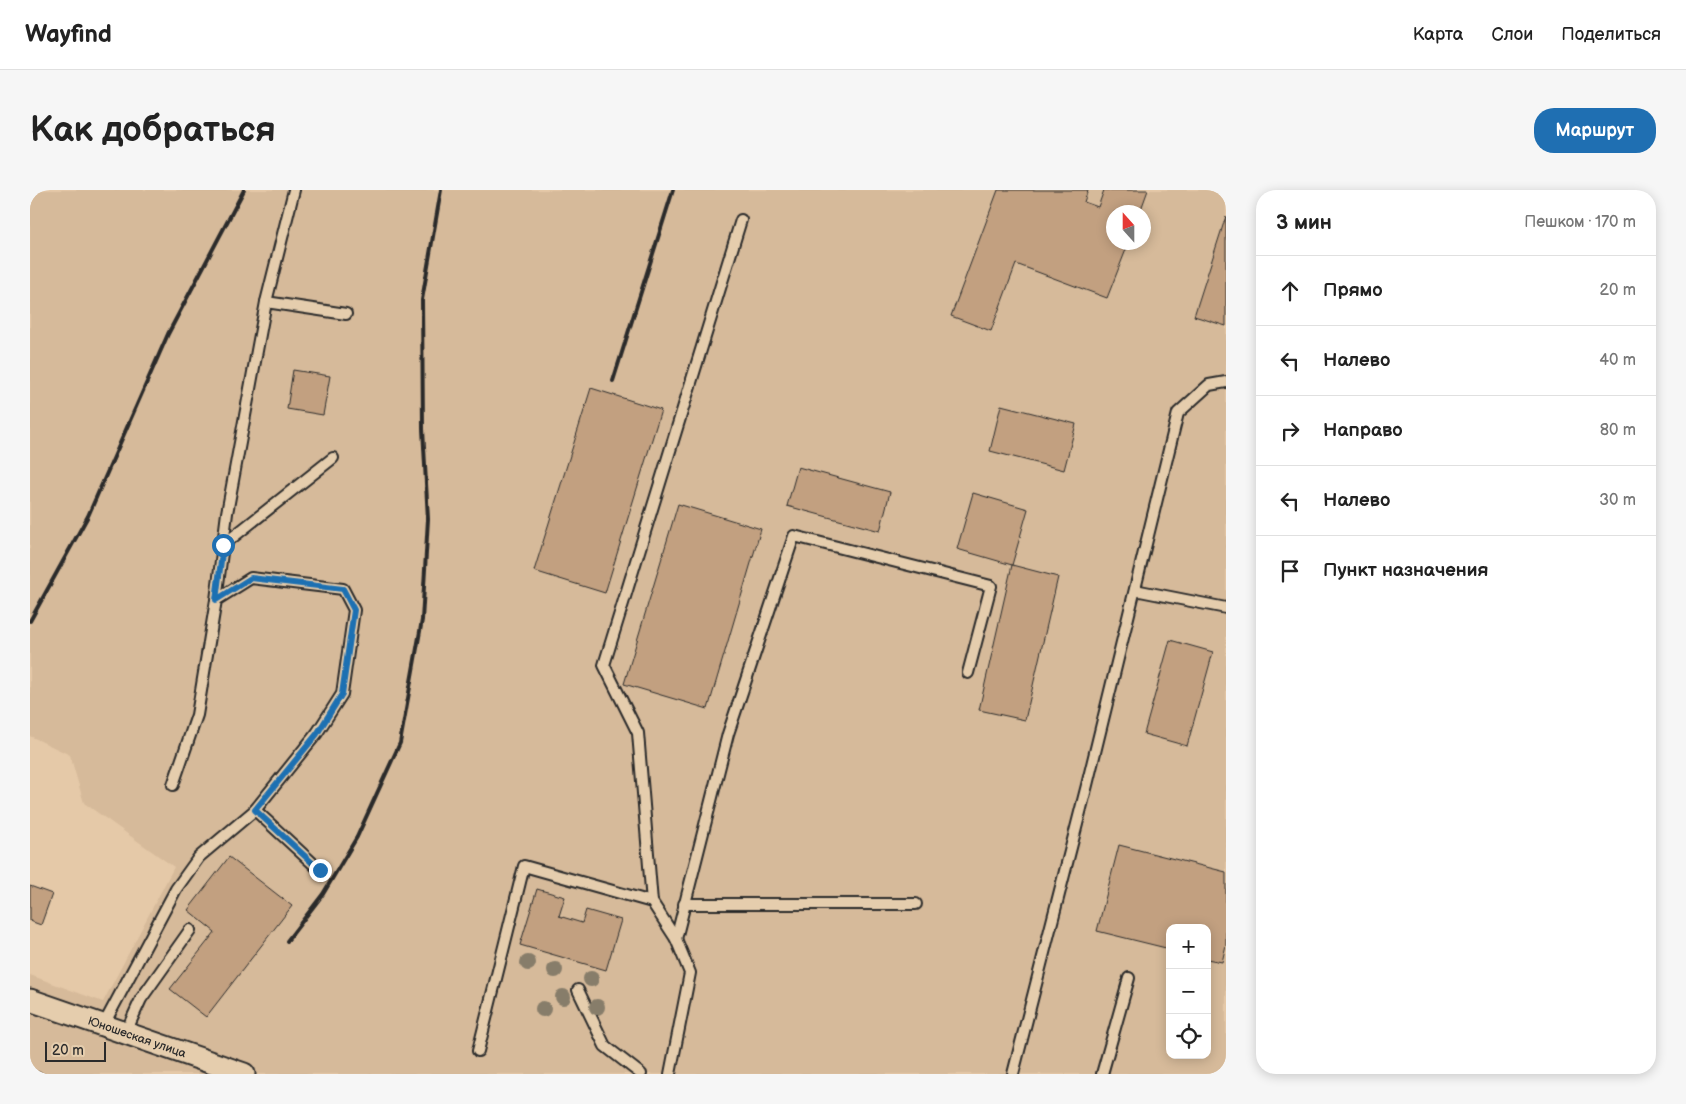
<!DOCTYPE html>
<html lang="ru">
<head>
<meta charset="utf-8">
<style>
	body { margin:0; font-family:"Balsamiq Sans",sans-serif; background:#f6f6f6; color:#222 }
	.controls { position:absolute; right:15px; bottom:15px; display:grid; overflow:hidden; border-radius:10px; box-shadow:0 2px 12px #0003 }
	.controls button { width:45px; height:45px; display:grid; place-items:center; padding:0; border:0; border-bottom:1px solid #e0e0e0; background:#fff; color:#222; font:25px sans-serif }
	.compass { position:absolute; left:1076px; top:15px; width:45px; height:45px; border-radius:50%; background:#fff; box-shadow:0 2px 12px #0003; rotate:339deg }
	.scale { position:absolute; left:15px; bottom:12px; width:61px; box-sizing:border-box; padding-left:5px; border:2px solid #2b2b2b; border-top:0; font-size:14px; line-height:18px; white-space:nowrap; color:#2b2b2b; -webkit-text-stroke:4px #e5cdad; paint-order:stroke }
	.stop { position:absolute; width:15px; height:15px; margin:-11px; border:4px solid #1f6fb2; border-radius:50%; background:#fff }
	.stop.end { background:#1f6fb2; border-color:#fff; box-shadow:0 1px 5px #0008 }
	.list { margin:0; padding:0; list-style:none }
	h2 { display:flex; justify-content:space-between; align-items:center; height:65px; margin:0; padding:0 20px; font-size:21px }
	h2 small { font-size:16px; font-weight:400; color:#767676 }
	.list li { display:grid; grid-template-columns:32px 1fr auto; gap:15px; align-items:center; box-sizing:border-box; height:70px; padding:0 20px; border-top:1px solid #e0e0e0 }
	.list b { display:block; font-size:19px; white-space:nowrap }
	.list em { font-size:16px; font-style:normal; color:#767676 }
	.icon { flex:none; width:28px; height:28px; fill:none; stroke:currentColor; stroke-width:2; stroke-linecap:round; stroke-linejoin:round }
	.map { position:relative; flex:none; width:1196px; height:884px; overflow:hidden; border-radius:20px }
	header { display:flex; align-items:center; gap:30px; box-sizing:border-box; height:70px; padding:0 25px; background:#fff; border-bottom:1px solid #e0e0e0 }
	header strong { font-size:24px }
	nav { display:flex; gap:28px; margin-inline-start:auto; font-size:18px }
	.intro { display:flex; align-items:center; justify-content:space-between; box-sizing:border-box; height:120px; padding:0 30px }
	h1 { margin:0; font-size:35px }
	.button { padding:12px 22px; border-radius:20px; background:#1f6fb2; color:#fff; font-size:18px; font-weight:700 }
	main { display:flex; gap:30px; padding:0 30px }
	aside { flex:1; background:#fff; border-radius:20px; box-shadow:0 2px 12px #0003 }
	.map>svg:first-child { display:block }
</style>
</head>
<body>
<header>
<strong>Wayfind</strong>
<nav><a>Карта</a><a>Слои</a><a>Поделиться</a></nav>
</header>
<div class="intro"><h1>Как добраться</h1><a class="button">Маршрут</a></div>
<main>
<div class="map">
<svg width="1196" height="884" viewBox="0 0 1196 884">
	<rect width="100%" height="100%" fill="#e5c9a8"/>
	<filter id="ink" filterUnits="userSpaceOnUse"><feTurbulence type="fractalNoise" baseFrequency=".02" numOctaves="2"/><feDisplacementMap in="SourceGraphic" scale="10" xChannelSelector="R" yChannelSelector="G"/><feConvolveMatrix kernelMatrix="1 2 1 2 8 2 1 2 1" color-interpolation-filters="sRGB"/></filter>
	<g filter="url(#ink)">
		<!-- built -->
		<path fill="#d6ba9a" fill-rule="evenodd" d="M0,0h1196v884h-1196v-99l73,27 71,-135 -90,-64 -14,-48 -40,-19zM1084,22h30v30h-30zM1140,738h37v127h-37z"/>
		<!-- building -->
		<g fill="#c2a080" stroke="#2b2b2b">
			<path d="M968,0h90l-4,12 14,5 6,-17h44l-8,22h-26v30h15l-22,56 -91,-34 -25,67 -40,-15z"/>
			<path d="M1196,26v110l-32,-10z"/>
			<path d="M263,180l37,6 -7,39 -36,-6z"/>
			<path d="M561,198l70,22 -56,183 -71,-22z"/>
			<path d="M971,215l75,19 -12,46 -74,-19z"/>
			<path d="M768,277l92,25 -10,39 -93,-25z"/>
			<path d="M943,303l55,16 -16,56 -55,-16z"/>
			<path d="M648,314l83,25 -53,180 -84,-25z"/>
			<path d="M982,375l46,12 -33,143 -46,-10z"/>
			<path d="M1140,450l43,12 -26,94 -43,-12z"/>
			<path d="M1089,655l107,27v73l-4,17 -15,-3v-31h-37v21l-73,-18z"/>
			<path d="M199,667l63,49 -86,111 -36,-28 45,-57 -27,-22z"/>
			<path d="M0,696l22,8 -11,31 -11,-4z"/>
			<path d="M507,699l28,8 -6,19 23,7 4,-13 35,10 -15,50 -86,-25z"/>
			<path d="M0,879l15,5h-15z"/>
		</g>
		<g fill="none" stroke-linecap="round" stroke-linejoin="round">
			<defs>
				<g id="service">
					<path d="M236,112l28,-112"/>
					<path d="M193,355l110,-87"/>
					<path d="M1105,400l91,18"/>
					<path d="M186,410l11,-87 39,-211 80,12"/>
					<path d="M225,620l65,60"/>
					<path d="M654,714h232"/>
					<path d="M646,749l52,-205 66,-198 197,50 -23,87"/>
					<path d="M548,800l27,56 36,28"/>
					<path d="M73,836l73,-137 23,-32 56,-47 62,-77 25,-39 12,-84 -11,-21 -92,-11 -35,22 -19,115 -24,70"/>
					<path d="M95,844l16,-35 49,-69"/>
					<path d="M448,861l46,-185 128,36"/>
					<path d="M640,884l20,-101 -14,-34 -24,-37 -14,-169 -34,-68 137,-445"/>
					<path d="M983,884l74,-289 91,-372 31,-28 17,-3"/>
					<path d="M1072,884l27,-96"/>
				</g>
				<path id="minor" d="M0,810l214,74"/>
			</defs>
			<!-- service casing -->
			<use href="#service" stroke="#2b2b2b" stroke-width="14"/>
			<!-- minor casing -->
			<use href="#minor" stroke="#2b2b2b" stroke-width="25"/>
			<!-- service -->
			<use href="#service" stroke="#e5cdad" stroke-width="10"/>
			<!-- minor -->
			<use href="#minor" stroke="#e5cdad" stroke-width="21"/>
			<!-- rail -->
			<g stroke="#2b2b2b" stroke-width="4">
				<path d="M583,191l60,-191"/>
				<path d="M0,431l58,-105 80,-182 76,-144"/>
				<path d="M257,751l36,-47 34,-57 43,-94 22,-123 6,-101 -5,-90 -1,-129 19,-110"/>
			</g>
		</g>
		<!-- trees -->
		<g fill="#877d6a">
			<circle cx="498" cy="773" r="8"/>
			<circle cx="525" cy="780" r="8"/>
			<circle cx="561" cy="789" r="8"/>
			<circle cx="533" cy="807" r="8"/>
			<circle cx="567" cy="817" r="8"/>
			<circle cx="513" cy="819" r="8"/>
		</g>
	</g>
	<g fill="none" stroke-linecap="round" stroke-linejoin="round" filter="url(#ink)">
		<!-- route -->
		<path stroke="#1f6fb2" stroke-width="6" d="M193,355l-7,55 35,-22 92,11 11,21 -12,84 -25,40 -62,76 65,60"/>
	</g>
	<g text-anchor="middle" stroke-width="5" stroke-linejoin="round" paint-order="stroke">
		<!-- street labels -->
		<g font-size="12" fill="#2b2b2b" stroke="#e5cdad">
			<text transform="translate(107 847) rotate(19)" y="4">Юношеская улица</text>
		</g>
	</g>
</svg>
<div class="controls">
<button>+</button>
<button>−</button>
<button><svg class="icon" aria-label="locate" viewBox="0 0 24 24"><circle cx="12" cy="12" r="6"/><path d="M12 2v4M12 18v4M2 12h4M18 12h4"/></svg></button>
</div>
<svg class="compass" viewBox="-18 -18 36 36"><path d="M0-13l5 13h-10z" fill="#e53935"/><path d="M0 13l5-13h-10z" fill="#767676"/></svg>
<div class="scale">20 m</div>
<div class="stop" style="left:193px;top:355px"></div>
<div class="stop end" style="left:290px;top:680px"></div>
</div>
<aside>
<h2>3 мин<small>Пешком · 170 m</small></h2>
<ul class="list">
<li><svg class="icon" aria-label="ahead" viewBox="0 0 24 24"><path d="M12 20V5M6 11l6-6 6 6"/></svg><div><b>Прямо</b></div><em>20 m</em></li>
<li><svg class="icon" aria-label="left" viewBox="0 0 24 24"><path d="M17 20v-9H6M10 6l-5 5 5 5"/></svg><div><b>Налево</b></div><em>40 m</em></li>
<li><svg class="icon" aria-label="right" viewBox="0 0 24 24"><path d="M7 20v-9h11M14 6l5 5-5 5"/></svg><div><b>Направо</b></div><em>80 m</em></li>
<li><svg class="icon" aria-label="left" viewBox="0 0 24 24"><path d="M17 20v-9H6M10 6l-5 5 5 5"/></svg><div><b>Налево</b></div><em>30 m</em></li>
<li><svg class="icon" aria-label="arrive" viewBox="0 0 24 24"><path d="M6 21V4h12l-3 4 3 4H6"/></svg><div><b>Пункт назначения</b></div></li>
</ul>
</aside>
</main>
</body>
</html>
